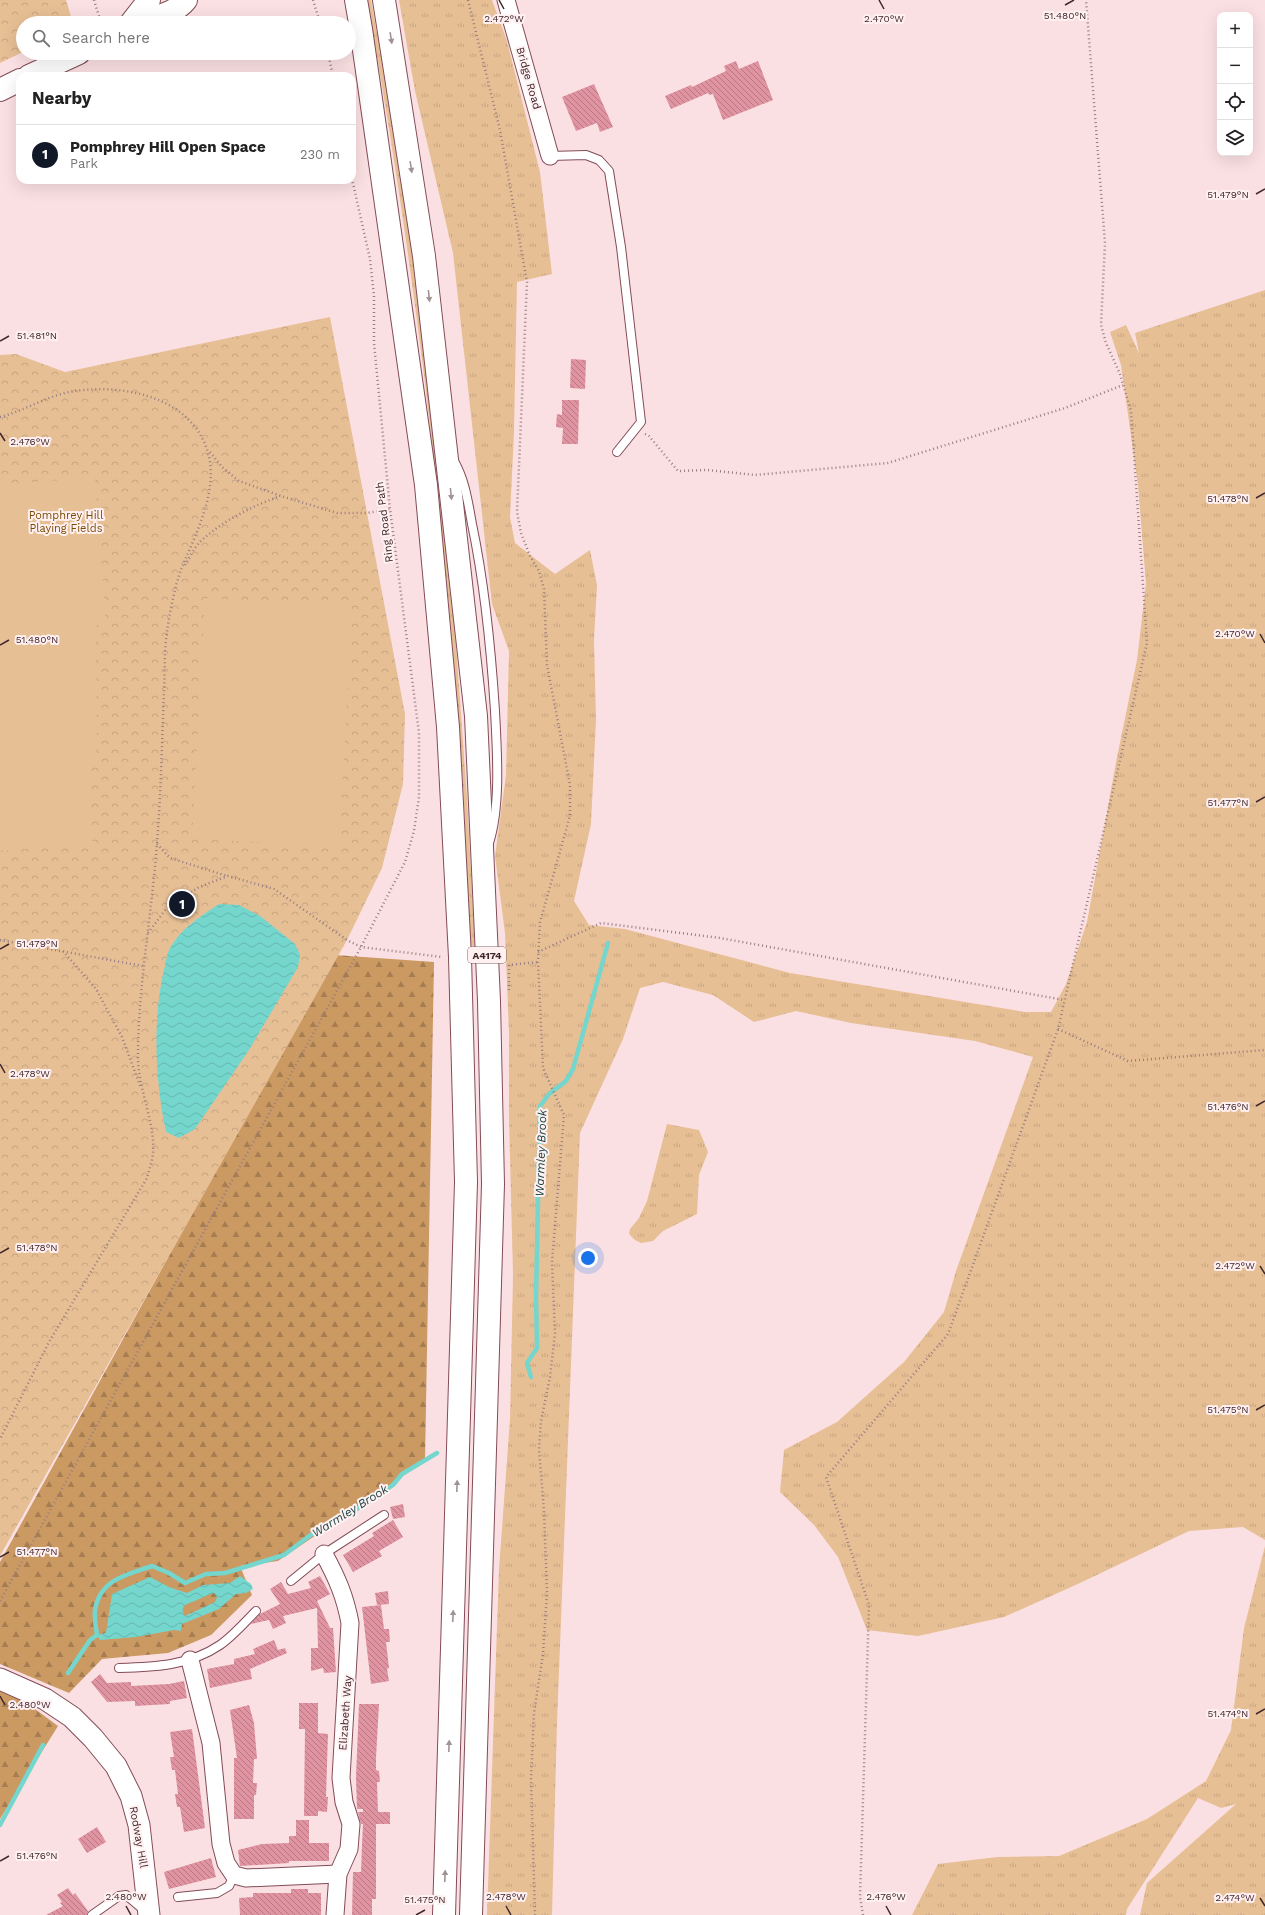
<!DOCTYPE html>
<html lang="en">
<head>
<meta charset="utf-8">
<style>
	body { margin:0; font-family:"Work Sans",sans-serif; background:#f2f2f2; color:#222 }
	.controls { position:absolute; right:12px; top:12px; display:grid; overflow:hidden; border-radius:8px; box-shadow:0 4px 16px #0002 }
	.controls button { width:36px; height:36px; display:grid; place-items:center; padding:0; border:0; border-bottom:1px solid #e0e0e0; background:#fff; color:#222; font:20px sans-serif }
	.you { position:absolute; left:588px; top:1258px; width:14px; height:14px; margin:-10px; border:3px solid #fff; border-radius:50%; background:#1a73e8; box-shadow:0 0 0 6px #1a73e833 }
	.badge { display:grid; place-items:center; width:26px; height:26px; border-radius:50%; background:#111827; color:#fff; font-size:13px; font-weight:700 }
	.pin { position:absolute; translate:-50% -50%; border:2px solid #fff; box-shadow:0 1px 4px #0006 }
	.list { margin:0; padding:0; list-style:none }
	h2 { display:flex; justify-content:space-between; align-items:center; height:52px; margin:0; padding:0 16px; font-size:17px }
	h2 small { font-size:13px; font-weight:400; color:#767676 }
	.list li { display:grid; grid-template-columns:26px 1fr auto; gap:12px; align-items:center; box-sizing:border-box; height:60px; padding:0 16px; border-top:1px solid #e0e0e0 }
	.list b { display:block; font-size:15px; white-space:nowrap }
	.list p { margin:0; font-size:13px; white-space:nowrap; color:#767676 }
	.list em { font-size:13px; font-style:normal; color:#767676 }
	.icon { flex:none; width:22px; height:22px; fill:none; stroke:currentColor; stroke-width:2; stroke-linecap:round; stroke-linejoin:round }
	.map { position:relative; flex:none; width:1265px; height:1915px; overflow:hidden }
	.search { position:absolute; background:#fff; box-shadow:0 4px 16px #0002; left:16px; top:16px; width:340px; height:44px; display:flex; align-items:center; gap:10px; box-sizing:border-box; padding:0 14px; border-radius:22px; color:#767676; font-size:15px }
	.panel { position:absolute; background:#fff; box-shadow:0 4px 16px #0002; left:16px; top:72px; width:340px; height:112px; border-radius:12px }
	.map>svg:first-child { display:block }
</style>
</head>
<body>
<div class="map">
<svg width="1265" height="1915" viewBox="0 0 1265 1915">
	<defs>
		<pattern id="grass-tufts" width="24" height="20" patternUnits="userSpaceOnUse"><rect width="24" height="20" fill="#e7bf95"/><path d="M3 7l-1-3M5 7V3M7 7l1-3M15 17l-1-3M17 17v-4M19 17l1-3" fill="none" stroke="#c7a481"/></pattern>
		<pattern id="forest-firs" width="22" height="20" patternUnits="userSpaceOnUse"><rect width="22" height="20" fill="#cb9962"/><path d="M5 1l3.5 6h-7zM16 11l3.5 6h-7z" fill="#a67d51"/></pattern>
		<pattern id="park-crowns" width="20" height="18" patternUnits="userSpaceOnUse"><rect width="20" height="18" fill="#e7bf95"/><path d="M2 6a3 3 0 1 1 6 0M12 15a3 3 0 1 1 6 0" fill="none" stroke="#c7a481"/></pattern>
		<pattern id="water-waves" width="16" height="10" patternUnits="userSpaceOnUse"><rect width="16" height="10" fill="#74d6cd"/><path d="M0 5q4-4 8 0t8 0" fill="none" stroke="#65b8b0"/></pattern>
		<pattern id="building-back-hatch" width="6" height="6" patternUnits="userSpaceOnUse"><rect width="6" height="6" fill="#e093a0"/><path d="M-1 5l2 2M0 0l6 6M5-1l2 2" fill="none" stroke="#b77883"/></pattern>
	</defs>
	<rect width="100%" height="100%" fill="#fbe0e3"/>
	<!-- grass -->
	<g fill="url(#grass-tufts)">
		<path d="M367,0h4l12,65 40,256 31,296 13,181 8,148h-6c-2,-54 -3,-108 -6,-162 -18,-263 -49,-525 -96,-784z"/>
		<path d="M399,0h93l15,41 33,131 12,102 -35,8 -3,150 -4,85 5,26 40,31 35,-24 7,35 -3,54 2,81 -5,104 -17,77 15,24 36,4 165,44 235,39h26l15,-28 21,-62 30,-165 20,-97 9,-76 -8,-99 -17,-120 -11,-33 16,-7 13,28 -4,-20 130,-43v1250l-22,-13 -54,4 -109,52 -76,34 -86,19 -51,-6 -29,-73 -24,-32 -34,-33 4,-42 53,-28 67,-60 40,-50 12,-41 77,-214 -58,-16 -124,-18 -55,-12 -42,11 -41,-27 -50,-13 -23,6 -17,51 -43,94 -23,590 -5,192h-65l12,-346 11,-150 3,-144 -4,-157v-85l-4,-100 -10,-77 11,-81 3,-124 -17,-47 -39,-351 -38,-162z"/>
		<path d="M667,1124l32,6 9,22 -9,23 -2,39 -34,17 -10,10 -12,2 -6,-3 -6,-6 1,-5 9,-11 8,-17z"/>
		<path d="M1265,1546v369h-125l7,-32 89,-79 -15,4 -23,-10 -71,111 -1,6h-214l26,-51 59,-7 62,-1 88,-37 59,-38 25,-51 13,-102z"/>
	</g>
	<!-- forest -->
	<g fill="url(#forest-firs)">
		<path d="M335,955l99,7 -9,499 -147,100 -38,5 12,29 -41,40 -43,18 -66,6 -33,34 -69,-29v-102z"/>
		<path d="M0,1690l16,5 42,31 -58,93z"/>
	</g>
	<!-- park -->
	<g fill="url(#park-crowns)">
		<path d="M0,0h66l7,23h-50v29l-23,11z"/>
		<path d="M330,317l75,397 -2,70 -21,84 -35,72 -347,616v-1201l16,-1 49,18z"/>
	</g>
	<!-- pitch -->
	<g fill="#e7bf95">
		<path d="M95,478l11,146 -10,1 1,119 -9,44 5,55 -93,8v-367z"/>
		<path d="M205,598l147,8 -13,240 -147,-7z"/>
	</g>
	<!-- water -->
	<g fill="url(#water-waves)" fill-rule="evenodd">
		<path d="M219,904l20,1 21,11 35,28 5,11 -2,12 -49,83 -54,79 -16,9 -13,-6c-11,-51 -14,-116 -1,-166 1,-6 2,-13 5,-18 11,-20 30,-31 49,-44z"/>
		<path d="M240,1576l11,8 2,5 -7,4 -10,1 -17,15 -37,15 -1,7 -7,-1 -38,7 -36,3 -3,-5 9,-2 6,-39 38,-17 19,10 18,6 16,-8 27,-2zM214,1593l3,4 -2,5 -30,14c-6,-10 1,-12 10,-15 6,-3 12,-6 19,-8z"/>
	</g>
	<g fill="none" stroke-linecap="round" stroke-linejoin="round">
		<!-- stream -->
		<g stroke="#74d6cd" stroke-width="4.5">
			<path d="M531,1377l-4,-14 10,-15 -1,-51 4,-191 9,-12 17,-13 7,-12 35,-126"/>
			<path d="M68,1673l22,-33 7,-5c-1,-8 -3,-17 -2,-25 5,-31 31,-35 57,-44l17,7 16,10 21,-9 19,-1 59,-18 40,-30 21,-8 48,-32 9,-11 35,-21"/>
			<path d="M0,1825l43,-80"/>
		</g>
	</g>
	<!-- building -->
	<g fill="url(#building-back-hatch)">
		<path d="M736,61l3,8 19,-8 15,39 -50,20 -10,-26 -4,1 -1,-2 -37,16 -6,-13 26,-11 1,2 34,-16 -2,-5z"/>
		<path d="M594,84l19,43 -13,5 -3,-9 -21,8 -14,-34z"/>
		<path d="M571,359l15,1 -1,29 -15,-1z"/>
		<path d="M562,400h17l-1,44h-16l1,-16 -7,-1 1,-13 5,1z"/>
		<path d="M403,1504l2,13 -12,2 -3,-12z"/>
		<path d="M393,1520l10,17 -24,14 3,5 -29,16 -10,-17 31,-19 -2,-3z"/>
		<path d="M320,1576l10,18 -13,7 13,27h3l3,44 -12,1 -1,-5 -12,3v-23h7l-1,-40 -34,8 3,7 -13,6 -4,-9 -18,4 9,-10 20,-10 -10,-15 11,-7 7,12 23,-6 -3,-6z"/>
		<path d="M388,1591l1,13 -12,1 -2,-12z"/>
		<path d="M381,1605l3,24h5l1,13h-4l3,26 -2,1 2,12 -18,3 -9,-77z"/>
		<path d="M274,1640l4,10 7,-2 2,5 -37,16 2,10 -42,9 -3,-19 27,-5v-5l21,-5 -2,-5z"/>
		<path d="M100,1674l7,9 24,-1v4l38,-2 15,-3 3,17 -17,3v3l-35,2v-5l-28,1 -16,-20z"/>
		<path d="M299,1703h19v30l10,1 -2,63h2l-1,15 -9,-1v5h-14l1,-87h-6z"/>
		<path d="M359,1704h20l-3,54v12l3,1 1,11h-3l1,30h12v12h-14v75h-4v16h-20l1,-43h8l1,-27 1,-21h-2l-3,-12h5v-3h-6l-1,-32z"/>
		<path d="M249,1705l5,18 3,36h-3l-1,24h4l-1,12h-2v24h-20v-61h3l-7,-48z"/>
		<path d="M192,1729l13,99 -21,4 -4,-25h-3l-2,-13h3l-3,-24h-3l-2,-13h4l-4,-25z"/>
		<path d="M296,1820h13v23h20v18h-40v2l-49,3 -2,-16 24,-6 27,-1v-7h7z"/>
		<path d="M97,1827l9,15 -19,11 -9,-14z"/>
		<path d="M211,1858l5,19 -47,12 -5,-17z"/>
		<path d="M68,1888l5,7 2,-2 13,18 -1,4h-41l17,-9 -3,-3 2,-1 -5,-7z"/>
		<path d="M291,1889h17v4h13v22h-81l-1,-17 14,-1v-4h38z"/>
	</g>
	<g fill="none" stroke-linecap="round" stroke-linejoin="round">
		<defs>
			<g id="service">
				<path d="M550,156l36,-1 13,5 10,11 12,76 20,175 -24,30"/>
				<path d="M454,461c11,19 14,41 18,63 13,62 19,124 23,187 2,40 6,94 -6,132"/>
				<path d="M291,1581l33,-27 60,-39"/>
				<path d="M119,1668c35,-1 70,-2 101,-23 13,-9 25,-23 36,-34"/>
				<path d="M178,1897l39,-4 12,-7 5,-11"/>
				<path d="M92,1915l27,-19 7,-1 19,16"/>
			</g>
			<g id="minor">
				<path d="M506,0l44,156"/>
				<path d="M324,1554c13,24 21,42 26,69l-9,155 3,24 7,22 -2,25 -11,25 -3,41"/>
				<path d="M190,1660l21,83 10,101 5,19 8,12 12,3 92,-4"/>
			</g>
			<path id="tertiary" d="M0,1679l45,20 27,18 21,21 23,28 15,30 8,29 10,90"/>
			<g id="secondary">
				<path d="M131,23l18,-23"/>
				<path d="M138,23c16,-6 37,-9 48,-23"/>
				<path d="M29,76l50,-23"/>
				<path d="M0,90l20,-10"/>
			</g>
			<g id="trunk">
				<path d="M356,0l5,29 65,456 22,242 12,230 6,225 -22,733"/>
				<path d="M384,0l40,256 52,460 13,285 4,183 -22,731"/>
			</g>
		</defs>
		<!-- service casing -->
		<use href="#service" stroke="#834c57" stroke-width="10"/>
		<!-- minor casing -->
		<use href="#minor" stroke="#834c57" stroke-width="19"/>
		<!-- tertiary casing -->
		<use href="#tertiary" stroke="#834c57" stroke-width="23"/>
		<!-- secondary casing -->
		<use href="#secondary" stroke="#834c57" stroke-width="24"/>
		<!-- trunk casing -->
		<use href="#trunk" stroke="#834c57" stroke-width="24"/>
		<!-- path -->
		<g stroke="#977d81" stroke-width="2.5" stroke-dasharray="1 3" stroke-linecap="butt">
			<path d="M94,0l7,23"/>
			<path d="M313,0l7,23"/>
			<path d="M468,0l32,130 27,152 -10,230 4,21 9,23 9,15 5,18 3,76 23,120v31l-30,106 -2,40 5,106 21,47 -12,147 3,71 -5,44 -9,44 -2,28 5,62 3,82 -4,61 -9,59 -3,66 4,136"/>
			<path d="M328,53l5,23"/>
			<path d="M0,417c24,-6 45,-20 69,-25 43,-8 103,0 129,39 30,45 0,96 -17,139 -6,16 -12,45 -14,62 -3,19 -2,40 -3,59 -2,50 -3,101 -7,152 -5,71 -19,142 -19,214 0,32 18,68 15,97 -1,8 -4,16 -6,24l-98,164 -49,97"/>
			<path d="M645,434l4,2 29,35 29,-1 48,5 133,-12 177,-55 58,-23"/>
			<path d="M210,452l12,15 17,14 42,15 56,17h30l23,-4"/>
			<path d="M185,565c5,-8 10,-19 17,-25 22,-20 51,-34 78,-44"/>
			<path d="M157,844l13,14 57,18"/>
			<path d="M148,933l18,-24 33,-22 29,-11 46,13 73,51 14,7 81,10"/>
			<path d="M0,940l143,26"/>
			<path d="M63,951l33,38 26,48 19,51"/>
			<path d="M538,952l63,-29 119,15 344,62"/>
			<path d="M509,990v-25l29,-3"/>
			<path d="M1058,1029l70,32 137,-11"/>
			<path d="M0,1601l361,-654 44,-85 9,-31 5,-34v-64l-29,-224 -16,-166v-47l-4,-37 -18,-80"/>
			<path d="M863,1915l-3,-18 9,-292 -43,-128 122,-143 110,-305 89,-386 -16,-232 -11,-37 -14,-31 -5,-18 4,-82 -19,-243"/>
		</g>
		<!-- service -->
		<use href="#service" stroke="#fff" stroke-width="8"/>
		<!-- minor -->
		<use href="#minor" stroke="#fff" stroke-width="17"/>
		<!-- tertiary -->
		<use href="#tertiary" stroke="#fff" stroke-width="21"/>
		<!-- secondary -->
		<use href="#secondary" stroke="#fff" stroke-width="22"/>
		<!-- trunk -->
		<use href="#trunk" stroke="#fff" stroke-width="22"/>
	</g>
	<!-- one-way arrows -->
	<defs><path id="oneway-solid" d="M-6-.8H1V-3.2L6.5 0L1 3.2V.8H-6Z"/></defs>
	<g fill="#a09396">
		<use href="#oneway-solid" transform="translate(391 38) rotate(81)"/>
		<use href="#oneway-solid" transform="translate(411 167) rotate(81)"/>
		<use href="#oneway-solid" transform="translate(429 296) rotate(84)"/>
		<use href="#oneway-solid" transform="translate(451 494) rotate(84)"/>
		<use href="#oneway-solid" transform="translate(457 1486) rotate(-88)"/>
		<use href="#oneway-solid" transform="translate(453 1616) rotate(-88)"/>
		<use href="#oneway-solid" transform="translate(449 1746) rotate(-88)"/>
		<use href="#oneway-solid" transform="translate(445 1876) rotate(-88)"/>
	</g>
	<!-- ticks -->
	<path fill="none" stroke="#40272c" stroke-width="1.5" d="M499,0l5,9M879,0l5,9M1065,5l9,-5M1256,194l9,-5M0,341l9,-5M0,433l5,8M1256,498l9,-5M1260,634l5,9M0,645l9,-5M1256,802l9,-5M0,949l9,-5M0,1064l5,9M1256,1106l9,-5M0,1253l9,-5M1260,1266l5,8M1256,1410l9,-5M0,1557l9,-5M0,1696l5,9M1256,1714l9,-5M0,1861l9,-5M1260,1898l5,8M126,1906l5,9M506,1906l5,9M886,1906l5,9M416,1915l9,-5"/>
	<g text-anchor="middle" stroke-width="4" stroke-linejoin="round" paint-order="stroke">
		<!-- shield labels -->
		<rect fill="#fff1f2" stroke="#796467" stroke-width="1" x="468" y="947" width="38" height="16" rx="3"/>
		<g font-size="10" font-weight="bold" fill="#40272c">
			<text x="487" y="959">A4174</text>
		</g>
		<!-- street labels -->
		<g font-size="11" fill="#40272c" stroke="#fff1f2">
			<text transform="translate(529 78) rotate(74)" y="4">Bridge Road</text>
			<text transform="translate(384 522) rotate(-97)" y="4">Ring Road Path</text>
			<text transform="translate(345 1713) rotate(-86)" y="4">Elizabeth Way</text>
			<text transform="translate(139 1837) rotate(80)" y="4">Rodway Hill</text>
		</g>
		<!-- park labels -->
		<g font-size="11" fill="#7b4b03" stroke="#fff1f2">
			<text x="66" y="519">Pomphrey Hill<tspan x="66" dy="13">Playing Fields</tspan></text>
		</g>
		<!-- water labels -->
		<g font-size="12" font-style="italic" fill="#113f3c" stroke="#fff1f2">
			<text transform="translate(541 1153) rotate(-88)" y="4">Warmley Brook</text>
			<text transform="translate(350 1511) rotate(-32)" y="4">Warmley Brook</text>
		</g>
	</g>
	<g font-size="10" text-anchor="middle" fill="#40272c" stroke="#fff1f2" stroke-width="4" stroke-linejoin="round" paint-order="stroke">
		<text x="1065" y="19">51.480°N</text>
		<text x="504" y="22">2.472°W</text>
		<text x="884" y="22">2.470°W</text>
		<text x="1228" y="198">51.479°N</text>
		<text x="37" y="339">51.481°N</text>
		<text x="30" y="445">2.476°W</text>
		<text x="1228" y="502">51.478°N</text>
		<text x="1235" y="637">2.470°W</text>
		<text x="37" y="643">51.480°N</text>
		<text x="1228" y="806">51.477°N</text>
		<text x="37" y="947">51.479°N</text>
		<text x="30" y="1077">2.478°W</text>
		<text x="1228" y="1110">51.476°N</text>
		<text x="37" y="1251">51.478°N</text>
		<text x="1235" y="1269">2.472°W</text>
		<text x="1228" y="1413">51.475°N</text>
		<text x="37" y="1555">51.477°N</text>
		<text x="30" y="1708">2.480°W</text>
		<text x="1228" y="1717">51.474°N</text>
		<text x="37" y="1859">51.476°N</text>
		<text x="126" y="1900">2.480°W</text>
		<text x="506" y="1900">2.478°W</text>
		<text x="886" y="1900">2.476°W</text>
		<text x="1235" y="1901">2.474°W</text>
		<text x="425" y="1903">51.475°N</text>
	</g>
</svg>
<div class="controls">
<button>+</button>
<button>−</button>
<button><svg class="icon" aria-label="locate" viewBox="0 0 24 24"><circle cx="12" cy="12" r="6"/><path d="M12 2v4M12 18v4M2 12h4M18 12h4"/></svg></button>
<button><svg class="icon" aria-label="layers" viewBox="0 0 24 24"><path d="M12 4l9 5-9 5-9-5zM3 14l9 5 9-5"/></svg></button>
</div>
<div class="you"></div>
<div class="pin badge" style="left:182px;top:904px">1</div>
<div class="search"><svg class="icon" aria-label="search" viewBox="0 0 24 24"><circle cx="10" cy="10" r="6"/><path d="M15 15l6 6"/></svg>Search here</div>
<section class="panel">
<h2>Nearby<small></small></h2>
<ul class="list">
<li><span class="badge">1</span><div><b>Pomphrey Hill Open Space</b><p>Park</p></div><em>230 m</em></li>
</ul>
</section>
</div>
</body>
</html>
